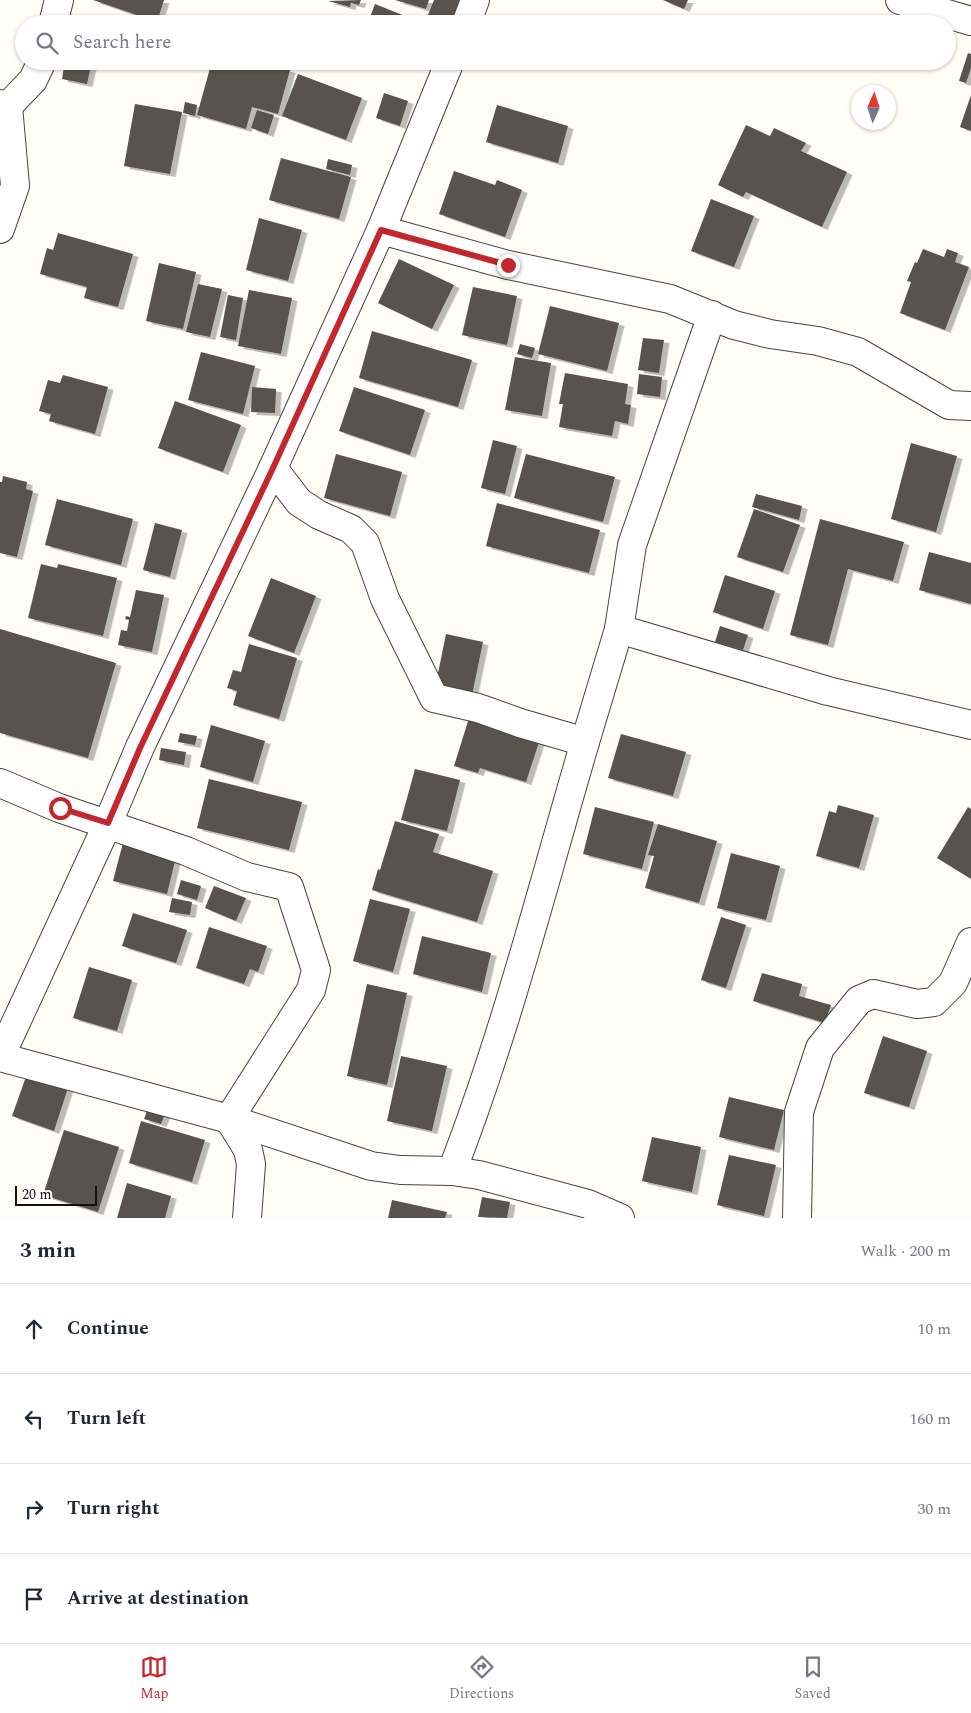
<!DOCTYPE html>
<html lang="en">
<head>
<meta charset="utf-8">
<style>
	body { margin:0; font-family:Spectral,serif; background:#f2f2f3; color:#1f2937 }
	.compass { position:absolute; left:851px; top:85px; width:45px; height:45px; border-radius:50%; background:#fff; box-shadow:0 1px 4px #0004; rotate:3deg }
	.scale { position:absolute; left:15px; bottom:12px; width:82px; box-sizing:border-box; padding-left:5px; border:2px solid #111; border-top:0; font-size:14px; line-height:18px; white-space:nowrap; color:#111; -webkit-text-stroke:4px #fff; paint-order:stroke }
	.stop { position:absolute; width:15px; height:15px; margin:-11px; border:4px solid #c4262e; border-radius:50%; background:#fff }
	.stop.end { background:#c4262e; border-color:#fff; box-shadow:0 1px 5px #0008 }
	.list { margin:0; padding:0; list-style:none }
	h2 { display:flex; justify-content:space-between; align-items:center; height:65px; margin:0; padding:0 20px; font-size:21px }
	h2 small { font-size:16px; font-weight:400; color:#747a83 }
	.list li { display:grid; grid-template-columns:32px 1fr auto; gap:15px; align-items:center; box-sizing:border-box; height:90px; padding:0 20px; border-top:1px solid #e0e1e3 }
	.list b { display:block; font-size:19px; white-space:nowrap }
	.list em { font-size:16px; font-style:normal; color:#747a83 }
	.icon { flex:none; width:28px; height:28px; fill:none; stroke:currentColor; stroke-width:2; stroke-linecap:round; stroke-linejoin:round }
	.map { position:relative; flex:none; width:971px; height:1218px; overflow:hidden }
	.search { position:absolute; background:#fff; box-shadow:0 1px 4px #0004; left:15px; right:15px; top:15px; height:55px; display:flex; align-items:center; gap:12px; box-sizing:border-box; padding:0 18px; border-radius:28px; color:#747a83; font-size:19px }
	.sheet { height:425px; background:#fff }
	nav { display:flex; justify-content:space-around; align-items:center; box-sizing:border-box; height:70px; border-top:1px solid #e0e1e3; background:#fff; font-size:14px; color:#747a83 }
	nav a { display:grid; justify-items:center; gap:2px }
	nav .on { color:#c4262e }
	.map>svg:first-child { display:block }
</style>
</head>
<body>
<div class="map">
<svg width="971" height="1218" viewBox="0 0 971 1218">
	<defs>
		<filter id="shadow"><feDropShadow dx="5.5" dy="3" stdDeviation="0" flood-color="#0004"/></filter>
	</defs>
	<rect width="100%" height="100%" fill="#fffdf5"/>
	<!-- building -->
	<g fill="#5a524d" filter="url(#shadow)">
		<path d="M93,0h71l-7,22z"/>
		<path d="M361,0l-2,5 -8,-2 -1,4 -22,-6z"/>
		<path d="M395,0h34l-3,9z"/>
		<path d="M434,0h26l-10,24h-16l-8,-4z"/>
		<path d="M663,0h25l-4,9z"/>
		<path d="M375,4l50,20h-37l-18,-7z"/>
		<path d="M968,53l3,1v14l-5,15 -7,-2z"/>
		<path d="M65,61h27l-5,23 -25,-5z"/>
		<path d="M212,61h45l33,9 -12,44 -26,-7 -6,22 -49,-14z"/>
		<path d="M298,74l64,24 -16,42 -64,-24z"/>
		<path d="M384,93l24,8 -8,25 -24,-8z"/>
		<path d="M971,95v36l-11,-4z"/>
		<path d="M185,102l12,3 -2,11 -12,-3z"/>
		<path d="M135,104l47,8 -12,62 -46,-8z"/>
		<path d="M497,105l71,21 -10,37 -72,-21z"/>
		<path d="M257,110l17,5 -6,19 -17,-6z"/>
		<path d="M746,125l24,11 4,-8 32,15 -5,8 46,21 -25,55 -76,-35 -3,5 -25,-12z"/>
		<path d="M281,158l70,19 -12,42 -70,-19z"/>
		<path d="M328,159l24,6 -2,10 -24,-6z"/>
		<path d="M454,171l41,14 2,-5 25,10 -17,47 -66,-23z"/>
		<path d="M711,199l43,17 -20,51 -43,-16z"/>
		<path d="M259,218l43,12 -14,51 -42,-11z"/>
		<path d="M58,233l75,21 -15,53 -34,-9 3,-11 -47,-13 7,-26 6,2z"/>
		<path d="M923,249l21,8 3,-8 11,4 -3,9 14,5 -24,63 -45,-17 11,-31 -4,-1 8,-19 2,1z"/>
		<path d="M399,259l55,26 -22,44 -54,-26z"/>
		<path d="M159,263l37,9 -13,57 -37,-8z"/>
		<path d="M198,284l24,5 -12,48 -24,-5z"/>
		<path d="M473,287l44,9 -10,49 -45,-10z"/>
		<path d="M249,290l43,8 -11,56 -43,-8z"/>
		<path d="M228,295l15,3 -7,42 -16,-3z"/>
		<path d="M550,306l69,17 -12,48 -69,-17z"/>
		<path d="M372,331l100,29 -14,47 -99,-29z"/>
		<path d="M643,338l21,2 -5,33 -21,-3z"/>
		<path d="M520,344l15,4 -3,10 -15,-4z"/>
		<path d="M201,352l54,14 -12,48 -55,-14z"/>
		<path d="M515,357l36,6 -9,53 -37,-6z"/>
		<path d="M565,373l63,11 -3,20 6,1 -3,19 -13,-3 -3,15 -53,-9 4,-23h-4z"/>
		<path d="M639,374l23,3 -2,20 -23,-3z"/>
		<path d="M63,375l45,12 -13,47 -46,-13 2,-7 -12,-3 9,-31 12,3z"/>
		<path d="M252,387l24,2 -1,24 -24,-1z"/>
		<path d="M354,387l71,23 -15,45 -71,-24z"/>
		<path d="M175,401l66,24 -18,47 -65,-24z"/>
		<path d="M493,440l24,6 -12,48 -24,-6z"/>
		<path d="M911,443l46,13 -21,76 -45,-13z"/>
		<path d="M336,454l66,18 -12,44 -66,-18z"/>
		<path d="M526,454l89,23 -12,45 -89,-24z"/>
		<path d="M3,476l24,6 -1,7 7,2 -16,66 -17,-4v-71h2z"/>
		<path d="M756,494l46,12 -3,14 -47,-13z"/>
		<path d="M57,499l76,20 -12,46 -76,-20z"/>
		<path d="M497,503l103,27 -11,43 -103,-27z"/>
		<path d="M754,509l46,16 -17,47 -46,-15z"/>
		<path d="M820,519l84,23 -11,39 -45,-12 -20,76 -38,-10z"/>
		<path d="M155,523l27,7 -12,47 -27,-7z"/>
		<path d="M929,552l42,11v41l-52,-14z"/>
		<path d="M41,564l16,4 1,-4 59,14 -14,58 -75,-18z"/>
		<path d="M725,575l50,16 -12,38 -50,-17z"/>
		<path d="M271,578l45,18 -22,57 -46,-17z"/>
		<path d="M136,590l28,5 -12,57 -34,-7 3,-15 6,1 2,-11 -4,-1 1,-3 4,1z"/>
		<path d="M720,626l28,9 -5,15 -28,-8z"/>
		<path d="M0,629l116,34 -28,95 -88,-25z"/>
		<path d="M446,634l37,8 -12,58 -37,-7z"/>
		<path d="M249,644l48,14 -18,61 -46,-14 4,-14 -10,-3 6,-18 8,2z"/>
		<path d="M469,718l71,21 -14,43 -46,-14 -2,5 -24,-7z"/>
		<path d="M211,725l54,16 -12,41 -53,-15z"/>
		<path d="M180,733l17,3 -2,9 -17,-3z"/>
		<path d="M621,734l65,18 -13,44 -65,-18z"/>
		<path d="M161,748l25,4 -2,13 -25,-5z"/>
		<path d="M415,769l45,11 -13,51 -46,-11z"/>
		<path d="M209,779l93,23 -13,48 -92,-22z"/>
		<path d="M838,805l36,10 -15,53 -43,-12 13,-45 7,2z"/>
		<path d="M595,807l59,15 -12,47 -59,-15z"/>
		<path d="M968,807l3,2v70l-34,-21z"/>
		<path d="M395,821l44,13 -6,18 60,19 -16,51 -105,-32 6,-21 2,1z"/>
		<path d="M658,824l59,17 -18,62 -54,-15 9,-32 -6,-1z"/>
		<path d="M125,835l51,22 -9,37 -54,-13z"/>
		<path d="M731,853l49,13 -14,54 -49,-12z"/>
		<path d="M181,880l20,6 -4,14 -20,-6z"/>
		<path d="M214,886l32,12 -10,23 -31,-13z"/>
		<path d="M172,898l20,4 -2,13 -21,-3z"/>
		<path d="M370,899l40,10 -17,63 -40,-11z"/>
		<path d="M133,913l54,17 -11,33 -54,-17z"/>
		<path d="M721,917l25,8 -20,63 -25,-8z"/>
		<path d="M209,927l58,19 -9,26 -8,-3 -6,15 -48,-16z"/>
		<path d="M422,936l69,17 -9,39 -69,-18z"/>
		<path d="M89,967l43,13 -15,51 -44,-13z"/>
		<path d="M762,973l40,11 -3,12 32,9 -6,18 -72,-22z"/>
		<path d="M367,984l40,9 -20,92 -40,-9z"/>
		<path d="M883,1036l44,15 -18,56 -45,-14z"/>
		<path d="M401,1056l46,10 -15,65 -45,-10z"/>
		<path d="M27,1074l41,14 -14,43 -42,-15z"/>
		<path d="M729,1097l55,13 -10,40 -55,-13z"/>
		<path d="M148,1108l17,6 -4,10 -17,-5z"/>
		<path d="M141,1121l64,19 -13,42 -63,-19z"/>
		<path d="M64,1130l55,17 -21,65 -55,-17z"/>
		<path d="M652,1137l49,10 -9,45 -50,-11z"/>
		<path d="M729,1155l47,10 -12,51 -47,-11z"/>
		<path d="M127,1183l44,13 -6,22h-48z"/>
		<path d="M482,1197l28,5 -3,16 -29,-1z"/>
		<path d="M392,1200l55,12 -2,6h-57z"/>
	</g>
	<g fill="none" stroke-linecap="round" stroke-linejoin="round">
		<defs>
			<g id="minor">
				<path d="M900,0l71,21"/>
				<path d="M53,24l6,-24"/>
				<path d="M466,24l9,-24"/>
				<path d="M0,104l8,2 25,-26 9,-19"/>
				<path d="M0,229l15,-43 -7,-80"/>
				<path d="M381,230l127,35 162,34 64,26 36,9 48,7 40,11 91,53 22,1"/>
				<path d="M273,468l26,34 20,13 32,14 14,14 20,56 49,99 44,10 42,15 65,19 34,-113 209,62 143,34"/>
				<path d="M619,629l13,-84 80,-230"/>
				<path d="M0,783l59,25 127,43 61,26 42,10 27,83 -5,20 -82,129 19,31 3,14 -4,54"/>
				<path d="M0,1057l108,-234 32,-76 133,-279 108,-238 69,-169"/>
				<path d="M0,1057l229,62 142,47 29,4 52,1 27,4 109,29 32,14"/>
				<path d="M452,1171c54,-139 91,-286 133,-429"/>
				<path d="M797,1218l2,-106 21,-64 39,-48 14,-6 44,10 17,-2 19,-19 18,-41"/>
			</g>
		</defs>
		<!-- minor casing -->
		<use href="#minor" stroke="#444" stroke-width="30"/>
		<!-- minor -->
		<use href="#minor" stroke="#fff" stroke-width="28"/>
	</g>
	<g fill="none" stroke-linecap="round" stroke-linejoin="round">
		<!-- route -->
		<path stroke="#c4262e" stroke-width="6" d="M60,808l48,15 32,-75 133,-280 108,-238 127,35"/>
	</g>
</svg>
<svg class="compass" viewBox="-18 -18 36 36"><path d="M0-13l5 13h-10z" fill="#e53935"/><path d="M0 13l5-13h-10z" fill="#747a83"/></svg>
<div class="scale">20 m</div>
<div class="stop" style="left:60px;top:808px"></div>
<div class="stop end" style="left:508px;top:265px"></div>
<div class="search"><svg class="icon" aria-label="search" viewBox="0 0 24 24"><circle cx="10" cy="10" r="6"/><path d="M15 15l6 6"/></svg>Search here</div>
</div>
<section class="sheet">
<h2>3 min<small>Walk · 200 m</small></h2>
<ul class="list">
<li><svg class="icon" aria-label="ahead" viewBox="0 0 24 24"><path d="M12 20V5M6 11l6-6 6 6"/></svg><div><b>Continue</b></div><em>10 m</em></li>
<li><svg class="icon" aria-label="left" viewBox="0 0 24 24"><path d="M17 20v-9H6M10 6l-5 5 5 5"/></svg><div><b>Turn left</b></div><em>160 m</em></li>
<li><svg class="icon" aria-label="right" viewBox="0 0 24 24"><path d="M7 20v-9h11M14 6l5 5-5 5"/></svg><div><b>Turn right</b></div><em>30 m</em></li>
<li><svg class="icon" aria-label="arrive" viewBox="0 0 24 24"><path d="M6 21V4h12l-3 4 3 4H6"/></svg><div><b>Arrive at destination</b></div></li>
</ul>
</section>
<nav>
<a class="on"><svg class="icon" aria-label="map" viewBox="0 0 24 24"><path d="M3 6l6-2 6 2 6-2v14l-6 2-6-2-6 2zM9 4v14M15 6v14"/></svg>Map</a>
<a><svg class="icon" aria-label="directions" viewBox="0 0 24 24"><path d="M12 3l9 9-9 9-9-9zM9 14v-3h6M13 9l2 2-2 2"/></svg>Directions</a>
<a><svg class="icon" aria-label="saved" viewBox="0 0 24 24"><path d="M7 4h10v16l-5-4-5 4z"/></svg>Saved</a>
</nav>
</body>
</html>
